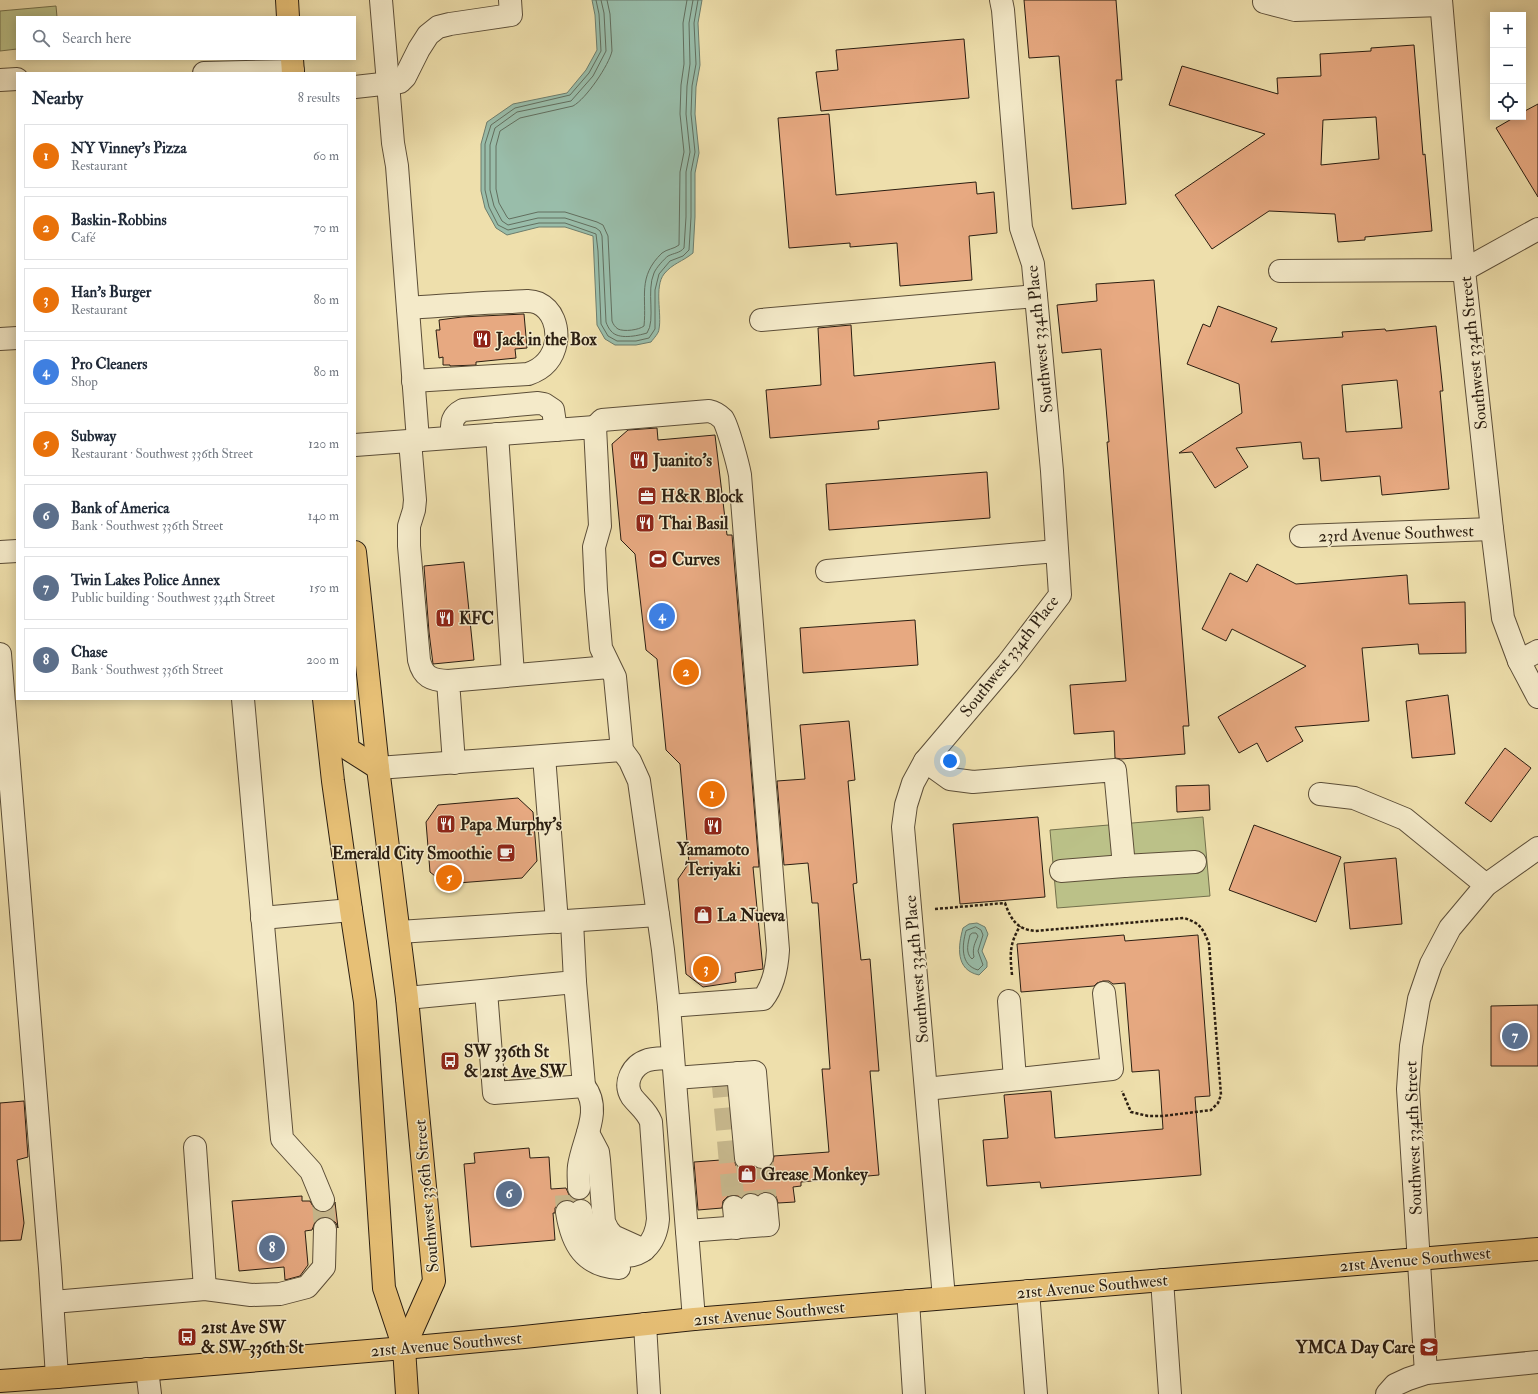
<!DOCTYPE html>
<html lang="en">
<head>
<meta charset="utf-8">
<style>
	body { margin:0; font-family:"IM FELL Double Pica",serif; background:#f6f6f7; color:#1f2937 }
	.controls { position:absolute; right:12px; top:12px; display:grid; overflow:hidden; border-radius:0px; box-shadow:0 2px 10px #0003 }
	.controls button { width:36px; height:36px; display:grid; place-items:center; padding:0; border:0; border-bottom:1px solid #e0e1e3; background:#fff; color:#1f2937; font:20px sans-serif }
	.you { position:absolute; left:950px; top:761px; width:14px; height:14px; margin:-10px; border:3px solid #fff; border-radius:50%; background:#1a73e8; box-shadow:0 0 0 6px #1a73e833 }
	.badge { display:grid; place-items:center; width:26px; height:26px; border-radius:50%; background:#d93025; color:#fff; font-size:13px; font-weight:700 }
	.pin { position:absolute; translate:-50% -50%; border:2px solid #fff; box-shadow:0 1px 4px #0006 }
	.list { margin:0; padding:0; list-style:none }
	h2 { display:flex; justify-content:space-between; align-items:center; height:52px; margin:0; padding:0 16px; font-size:17px }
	h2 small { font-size:13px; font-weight:400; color:#747a83 }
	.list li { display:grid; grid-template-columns:26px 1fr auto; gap:12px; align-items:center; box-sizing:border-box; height:64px; margin:0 8px 8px; padding:0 8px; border:1px solid #e0e1e3; border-radius:0px }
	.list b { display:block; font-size:15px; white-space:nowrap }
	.list p { margin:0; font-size:13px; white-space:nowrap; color:#747a83 }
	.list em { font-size:13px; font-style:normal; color:#747a83 }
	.icon { flex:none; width:22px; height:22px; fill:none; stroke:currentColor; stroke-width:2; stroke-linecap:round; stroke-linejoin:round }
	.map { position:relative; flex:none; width:1538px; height:1394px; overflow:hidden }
	.search { position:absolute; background:#fff; box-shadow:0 2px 10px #0003; left:16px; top:16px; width:340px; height:44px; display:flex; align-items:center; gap:10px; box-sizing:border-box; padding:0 14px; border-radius:0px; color:#747a83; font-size:15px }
	.panel { position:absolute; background:#fff; box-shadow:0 2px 10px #0003; left:16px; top:72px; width:340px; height:628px; border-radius:0px }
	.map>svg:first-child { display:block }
</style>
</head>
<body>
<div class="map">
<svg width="1538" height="1394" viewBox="0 0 1538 1394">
	<rect width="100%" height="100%" fill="#eedfac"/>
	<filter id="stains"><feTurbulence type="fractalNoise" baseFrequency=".005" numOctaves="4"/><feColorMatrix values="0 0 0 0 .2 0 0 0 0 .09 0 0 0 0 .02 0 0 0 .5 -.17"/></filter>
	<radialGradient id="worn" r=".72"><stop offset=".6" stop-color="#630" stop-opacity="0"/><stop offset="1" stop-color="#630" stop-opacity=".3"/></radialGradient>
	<!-- green -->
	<g fill="#bbc188" stroke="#73704c">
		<path d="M56,6l1,11h-40v32l-17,2v-40z"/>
		<path d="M1203,817l7,79 -153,12 -7,-78z"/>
	</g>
	<!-- water -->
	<g fill="#99bdaa" stroke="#6d7d6d">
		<path d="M592,0h110l-4,23 2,42 -4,22 -1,27 4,39 -4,20v44l-2,36c-11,9 -20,10 -29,21 -10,13 -2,40 -5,55 0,4 -5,9 -8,13l-15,3h-21l-10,-6 -8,-14 -4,-89 -28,-9h-26l-32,8 -11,-7 -11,-20 -4,-17v-47l6,-22 26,-18 54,-11 19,-23 11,-20 -2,-35z"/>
		<path d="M977,923l8,4 3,7 -6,17 5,11v5l-8,8c-24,-5 -21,-29 -16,-47l6,-4z"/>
	</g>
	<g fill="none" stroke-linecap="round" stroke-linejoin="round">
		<!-- shore -->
		<g stroke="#626e5e" stroke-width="1">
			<path d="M596,0l3,14 2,37 -12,22 -19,22 -55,13 -24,17 -6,19v46l4,17 9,18 10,5 31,-7h26l31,11 2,17 3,73 7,12 9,5h19l13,-3 6,-9v-39l4,-16 11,-13 13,-5 6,-6 2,-33v-45l4,-20 -4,-38 1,-28 4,-22 -2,-41 4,-23"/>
			<path d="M601,0l3,13 2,38 -13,25 -22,25 -54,11 -22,16 -5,17v45l4,16 8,15 6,4 30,-7h27l31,10 4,3 2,5 4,86c1,3 3,7 5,9 7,9 26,5 36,2 9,-13 -1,-42 7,-60 2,-5 10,-14 14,-17 6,-3 12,-3 16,-8l2,-31v-45l4,-20 -4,-38 1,-28 3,-22 -1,-41 4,-23"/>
			<path d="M607,0l3,14 2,37c-3,14 -26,48 -39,55l-53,12 -20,13 -4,15v43l3,14 8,14 2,2 29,-7h27l32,10 6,3 5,11 4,85c1,3 3,6 6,8 6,3 21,1 26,-3 3,-29 -7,-49 18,-73 5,-4 12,-4 17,-8l1,-73 4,-20 -4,-38 1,-29 3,-21 -1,-41 4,-23"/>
			<path d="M976,927l5,3 2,5 -5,16 5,14 -5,5c-18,-5 -16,-25 -12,-39z"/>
			<path d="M973,933h3l2,3c-3,7 -6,12 -4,21l-2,2c-7,-6 -4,-16 -2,-24z"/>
		</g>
	</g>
	<!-- building -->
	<g fill="#e7a981" stroke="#2b1e11" fill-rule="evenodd">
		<path d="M1024,0h92l6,80h-6l10,124 -54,5 -13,-153 -30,2z"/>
		<path d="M964,39l5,59 -148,13 -5,-39 22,-2 -2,-20z"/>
		<path d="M1414,45l9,110 2,-1 7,77 -67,6v3l-27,2 -3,-28 -66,-3 -57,38 -37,-54 90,-61 -96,-29 13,-39 96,28 -1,-16 44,-2 -1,-22 51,-3v-3zM1376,117l3,42 -58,6 2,-45z"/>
		<path d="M1538,104v93l-42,-69 19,-11h8v-5z"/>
		<path d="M829,114l7,81 140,-13 1,12 17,-2 3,41 -28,3 3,44 -72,6 -3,-43 -47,4v-4l-61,5 -11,-130z"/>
		<path d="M1154,280l35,446h-6l2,28 -64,5 -6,-1 -1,-27 -40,3 -4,-49 56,-4 -19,-239h2l-8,-93 -39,4 -5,-48 40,-4 -1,-17z"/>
		<path d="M1218,306l59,22 -6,14 72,-5 -1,-5 43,-3 1,2 50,-5 7,65h-3l9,98 -67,6 -2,-19 -59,5 -2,-23 -16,1 -2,-17 -65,6 12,19 -33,21 -23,-36 -13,1 63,-40 -3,-29 -52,-20 16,-40 7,3zM1397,380l5,48 -56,4 -4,-47z"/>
		<path d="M524,314l3,34 -12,1 1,9 -40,4v3l-26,1v-1h-7v-8l-4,1 -3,-28h4l-1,-10 23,-3z"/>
		<path d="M851,325l3,51 141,-14 4,47 -121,12 1,8 -109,9 -4,-48 55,-5 -3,-57z"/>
		<path d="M657,428l1,12 57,-5 12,100h5l27,332h-6l10,102 -28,4 1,9 -33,5 -17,-13 -8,-95 11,-16 -9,-99 -14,-14 -9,-91 -11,-9 -11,-96 -14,-14 -9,-96 16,-14z"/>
		<path d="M987,472l3,46 -161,12 -3,-46z"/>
		<path d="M464,562l10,98 -41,4 -4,-32 -5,-66z"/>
		<path d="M1257,564l39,20 111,-9 2,29 56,-2 1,51 -47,1 -1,-10 -56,4 7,73 -74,6 8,14 -36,21 -10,-19 -18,10 -21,-36 88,-51 -74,-37 -6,12 -24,-12 28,-56 17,9z"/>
		<path d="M915,620l3,45 -115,8 -3,-45z"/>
		<path d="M1448,695l7,59 -43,4 -6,-57z"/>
		<path d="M849,721l6,59 -7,1 9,102 -4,1 8,76 9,-1 9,112h-9l9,104 -78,7v4l-8,1 2,15 -17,1 -2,-7 -5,-3 -7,-1 -6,3 -8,-2 -5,1 -4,3 -8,-2 -6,2 -4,4 -1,7 -24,2 -4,-48 40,-3 2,7 5,3 7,1 7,-3 8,2 6,-2 4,-5 1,-6 55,-4 -7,-83h8l-12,-166h-6l-4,-40 -24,2 -7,-84 28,-2 -5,-54z"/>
		<path d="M1505,748l26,20 -40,54 -26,-19z"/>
		<path d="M1209,785l1,25 -33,2 -1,-26z"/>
		<path d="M518,798l15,14 4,49 -15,17 -77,6 -15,-12 -4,-50 12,-17z"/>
		<path d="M1038,817l7,80 -85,7 -7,-80z"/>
		<path d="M1254,825l87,32 -25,65 -87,-32z"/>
		<path d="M1396,858l6,66 -52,5 -6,-66z"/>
		<path d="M1124,935l1,6 73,-6 12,161 -15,1 6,78 -160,13 -1,-6 -53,4 -4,-46 25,-2 -4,-43 47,-4 4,47 108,-9 -4,-59 -27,2 -7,-89 -12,1 -4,-3h-6l-6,2 -3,3 -73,6 -4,-48z"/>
		<path d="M1538,1005v61h-47v-60z"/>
		<path d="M24,1101l4,56 -11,3 7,63 -3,17 -21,1v-138z"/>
		<path d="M529,1148l1,10 19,-1 2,32 15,-1 3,7 7,5 -3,1 -9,-1 -5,3 -4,5v5h-2l2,27 -84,7 -7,-83 11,-1 -1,-10z"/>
		<path d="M302,1196v5h8l5,9 6,2 7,-1 5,-3 2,-6 3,26 -2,-5 -4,-4 -7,-2 -6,1 -4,4 -3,8 -7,1 3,34 -8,11 -15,4 -1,-13 -45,4 -7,-70z"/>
	</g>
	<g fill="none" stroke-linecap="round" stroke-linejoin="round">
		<!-- minor-tunnel -->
		<g stroke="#c7b88d" stroke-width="22" stroke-dasharray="22 11" stroke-linecap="butt">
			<path d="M722,1075l12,132"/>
			<path d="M762,1157l4,47"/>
			<path d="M746,1158l5,47"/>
			<path d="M566,1195l1,17"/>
			<path d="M323,1200l2,29"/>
		</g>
		<defs>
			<g id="minor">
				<path d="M381,0l12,143 4,23 21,274"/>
				<path d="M1441,0l23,270 28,259 11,89 16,43 19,36"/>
				<path d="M1264,2l31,8 146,-5"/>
				<path d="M204,73l89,-2"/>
				<path d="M0,80l17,-1"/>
				<path d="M355,87l45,-5 5,-5 14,-28 9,-14 10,-8 12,-3 61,-9 -1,-15"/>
				<path d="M1280,271l184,-1 74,-41"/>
				<path d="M408,308c33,-2 67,-5 100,-6 10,0 21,-3 30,1 15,7 20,24 18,39 -3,17 -13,27 -28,32l-115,7"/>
				<path d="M761,320l275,-24"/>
				<path d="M0,339l17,-1"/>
				<path d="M595,427l7,-7 107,-9c5,1 10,4 14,8 5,8 15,45 17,56l38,475c-1,18 -4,35 -15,49l-94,7"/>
				<path d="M497,434l16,241"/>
				<path d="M452,437c0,-13 -2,-20 11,-27l75,-7 6,1 9,6 3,20"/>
				<path d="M410,441l5,59 -1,10 -5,16v20l10,114c4,17 12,20 29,21"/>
				<path d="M355,445l240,-18 5,99 -6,21 2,43 5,58 14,29 7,73 8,11 9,20 24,169 6,56 25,313"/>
				<path d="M1301,536l191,-7"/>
				<path d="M0,552l17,-1"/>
				<path d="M827,571l230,-20"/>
				<path d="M0,654l50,614 7,109"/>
				<path d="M1519,661l19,-10"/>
				<path d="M243,699l39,440 29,32 12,29"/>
				<path d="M544,756l13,166"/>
				<path d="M925,761l25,18 23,3 142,-12 9,96 71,-4"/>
				<path d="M454,763l-6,-82 161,-14"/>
				<path d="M378,768l244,-18"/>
				<path d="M1320,794l34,4 51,21 81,66"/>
				<path d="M1061,871l63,-5"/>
				<path d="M262,918l89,-8"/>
				<path d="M399,932l259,-17"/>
				<path d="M486,991l8,102 90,-7 -9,-104"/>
				<path d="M407,998l168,-16 -3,-61"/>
				<path d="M1009,1001l6,78"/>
				<path d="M738,1073l8,85"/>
				<path d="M675,1078l80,-6 7,85"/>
				<path d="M926,1089l186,-20 -8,-76"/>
				<path d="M588,1133l10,19 1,8 5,62 4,8 5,6 31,14"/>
				<path d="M195,1147l10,142"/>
				<path d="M579,1188c0,-7 -1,-15 0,-22 4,-27 24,-56 5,-80"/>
				<path d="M751,1205l1,21"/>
				<path d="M734,1207l2,21"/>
				<path d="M581,1211c2,11 5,23 13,32 5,6 13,10 21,12 26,6 41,-12 43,-36l-7,-97c-4,-11 -12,-16 -19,-25 -9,-14 0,-32 16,-37 8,-2 17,-2 25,-2"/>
				<path d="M567,1212c5,32 17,54 52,56"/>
				<path d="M687,1231l81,-6 -2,-21"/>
				<path d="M1162,1280l8,114"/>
				<path d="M1028,1291l8,103"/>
				<path d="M944,1298l-41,-471 3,-22 7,-22 12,-22 83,-98 52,-68 -8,-124 -16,-175 -3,-32 -12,-36 -18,-218 -2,-10"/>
				<path d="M908,1301l6,93"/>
				<path d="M53,1302l152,-13 46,6 29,-1 27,-7 17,-20 1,-38"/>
				<path d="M645,1324l4,70"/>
				<path d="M147,1369l3,25"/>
				<path d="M1426,1373l-18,-284 3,-43 8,-47 12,-35 19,-36 36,-43 52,-37"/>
				<path d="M1387,1394l8,-9 13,-6 18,-6 112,-11"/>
			</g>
			<g id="major">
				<path d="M287,0l1,17"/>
				<path d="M292,59l1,14"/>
				<path d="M355,552l23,216 29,230 27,283 -30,67"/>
				<path d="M324,699l9,82 18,129 14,92 19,286 20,60 3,46"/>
				<path d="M343,699l5,50 30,19"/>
				<path d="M0,1381l57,-4 347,-29 120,-11 170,-18 844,-70"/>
			</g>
		</defs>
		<!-- minor casing -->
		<use href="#minor" stroke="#5c4e38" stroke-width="24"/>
		<!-- major casing -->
		<use href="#major" stroke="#2b1e11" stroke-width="24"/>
		<!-- path -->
		<g stroke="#2b1e11" stroke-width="2.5" stroke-dasharray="3 2" stroke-linecap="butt">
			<path d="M935,909l70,-6c6,17 12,26 30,28l149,-13c16,5 19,10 25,26l12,151 -3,8 -7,7 -48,6h-15l-17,-4 -9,-21"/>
			<path d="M1012,975c-2,-21 -3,-30 8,-49"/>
		</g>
		<!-- minor -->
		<use href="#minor" stroke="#f4eac9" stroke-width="22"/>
		<!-- major -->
		<use href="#major" stroke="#e7c076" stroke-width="22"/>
	</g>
	<!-- icons -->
	<defs>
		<symbol id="restaurant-square" viewBox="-11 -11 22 22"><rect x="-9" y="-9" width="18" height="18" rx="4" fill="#8f2418" stroke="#f4eac9"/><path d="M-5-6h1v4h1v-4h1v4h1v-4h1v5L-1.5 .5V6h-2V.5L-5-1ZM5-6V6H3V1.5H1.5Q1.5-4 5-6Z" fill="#fff"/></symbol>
		<symbol id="office-square" viewBox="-11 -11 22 22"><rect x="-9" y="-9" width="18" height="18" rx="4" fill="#8f2418" stroke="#f4eac9"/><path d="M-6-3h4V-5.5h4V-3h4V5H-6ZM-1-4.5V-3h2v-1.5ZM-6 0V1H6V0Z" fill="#fff"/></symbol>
		<symbol id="stadium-square" viewBox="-11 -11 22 22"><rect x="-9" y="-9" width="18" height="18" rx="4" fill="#8f2418" stroke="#f4eac9"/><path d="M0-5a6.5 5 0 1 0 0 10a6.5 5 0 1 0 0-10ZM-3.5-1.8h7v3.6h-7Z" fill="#fff"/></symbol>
		<symbol id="cafe-square" viewBox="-11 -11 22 22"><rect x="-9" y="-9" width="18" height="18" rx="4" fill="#8f2418" stroke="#f4eac9"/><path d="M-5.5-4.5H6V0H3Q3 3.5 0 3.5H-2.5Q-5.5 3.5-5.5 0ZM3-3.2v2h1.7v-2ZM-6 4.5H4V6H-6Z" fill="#fff"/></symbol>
		<symbol id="shop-square" viewBox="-11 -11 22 22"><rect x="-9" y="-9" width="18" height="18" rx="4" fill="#8f2418" stroke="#f4eac9"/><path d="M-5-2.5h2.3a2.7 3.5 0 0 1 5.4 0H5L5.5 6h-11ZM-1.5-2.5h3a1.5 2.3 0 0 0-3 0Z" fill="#fff"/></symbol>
		<symbol id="bus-square" viewBox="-11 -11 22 22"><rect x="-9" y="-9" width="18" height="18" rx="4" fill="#8f2418" stroke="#f4eac9"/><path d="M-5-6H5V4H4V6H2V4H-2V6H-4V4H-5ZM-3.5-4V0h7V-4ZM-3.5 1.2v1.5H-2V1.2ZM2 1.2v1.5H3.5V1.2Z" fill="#fff"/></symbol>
		<symbol id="school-square" viewBox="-11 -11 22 22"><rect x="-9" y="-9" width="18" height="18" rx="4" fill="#8f2418" stroke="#f4eac9"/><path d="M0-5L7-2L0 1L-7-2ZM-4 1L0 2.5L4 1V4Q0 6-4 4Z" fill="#fff"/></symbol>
	</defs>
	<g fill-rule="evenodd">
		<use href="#restaurant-square" x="471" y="328" width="22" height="22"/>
		<use href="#restaurant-square" x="628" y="449" width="22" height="22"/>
		<use href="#office-square" x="636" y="485" width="22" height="22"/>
		<use href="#restaurant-square" x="634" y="512" width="22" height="22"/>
		<use href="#stadium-square" x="647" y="548" width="22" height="22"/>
		<use href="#restaurant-square" x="434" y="607" width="22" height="22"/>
		<use href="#restaurant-square" x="435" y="813" width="22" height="22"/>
		<use href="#restaurant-square" x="702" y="815" width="22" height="22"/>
		<use href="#cafe-square" x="495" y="842" width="22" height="22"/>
		<use href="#shop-square" x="692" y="904" width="22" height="22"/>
		<use href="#bus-square" x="439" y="1050" width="22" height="22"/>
		<use href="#shop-square" x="736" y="1163" width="22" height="22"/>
		<use href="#bus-square" x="176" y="1326" width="22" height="22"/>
		<use href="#school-square" x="1418" y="1336" width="22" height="22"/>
	</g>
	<g text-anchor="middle" stroke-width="3" stroke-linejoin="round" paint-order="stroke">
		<!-- poi labels -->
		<g font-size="17" font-weight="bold" fill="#2b1e11" stroke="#f4eac9" text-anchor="start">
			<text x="496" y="345">Jack in the Box</text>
			<text x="653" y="466">Juanito's</text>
			<text x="661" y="502">H&amp;R Block</text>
			<text x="659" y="529">Thai Basil</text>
			<text x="672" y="565">Curves</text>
			<text x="459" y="624">KFC</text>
			<text x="460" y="830">Papa Murphy's</text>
			<text x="713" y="855" text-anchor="middle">Yamamoto<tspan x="713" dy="20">Teriyaki</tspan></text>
			<text x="492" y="859" text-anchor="end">Emerald City Smoothie</text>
			<text x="717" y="921">La Nueva</text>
			<text x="464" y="1057">SW 336th St<tspan x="464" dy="20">&amp; 21st Ave SW</tspan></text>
			<text x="761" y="1180">Grease Monkey</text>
			<text x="201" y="1333">21st Ave SW<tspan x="201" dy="20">&amp; SW 336th St</tspan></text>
			<text x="1415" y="1353" text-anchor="end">YMCA Day Care</text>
		</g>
		<!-- street labels -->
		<g font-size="17" fill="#2b1e11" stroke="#f4eac9">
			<text transform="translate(1039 339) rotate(-96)" y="6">Southwest 334th Place</text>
			<text transform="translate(1473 353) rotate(-96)" y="6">Southwest 334th Street</text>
			<text transform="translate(1396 533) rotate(-2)" y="6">23rd Avenue Southwest</text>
			<text transform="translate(1009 656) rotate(-52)" y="6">Southwest 334th Place</text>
			<text transform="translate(916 969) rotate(-95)" y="6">Southwest 334th Place</text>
			<text transform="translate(1413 1138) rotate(-92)" y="6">Southwest 334th Street</text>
			<text transform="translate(426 1196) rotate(-95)" y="6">Southwest 336th Street</text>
			<text transform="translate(1415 1259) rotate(-5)" y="6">21st Avenue Southwest</text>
			<text transform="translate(1092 1286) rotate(-5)" y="6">21st Avenue Southwest</text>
			<text transform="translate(769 1313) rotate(-5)" y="6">21st Avenue Southwest</text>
			<text transform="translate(446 1344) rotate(-5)" y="6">21st Avenue Southwest</text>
		</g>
	</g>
	<rect width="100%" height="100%" filter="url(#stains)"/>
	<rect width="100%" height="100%" fill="url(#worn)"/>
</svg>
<div class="controls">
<button>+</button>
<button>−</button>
<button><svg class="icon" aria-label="locate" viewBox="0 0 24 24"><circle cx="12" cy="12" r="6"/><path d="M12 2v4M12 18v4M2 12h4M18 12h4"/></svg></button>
</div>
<div class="you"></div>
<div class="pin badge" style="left:712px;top:794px;background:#e8710a">1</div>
<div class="pin badge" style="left:686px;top:672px;background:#e8710a">2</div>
<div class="pin badge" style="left:706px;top:969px;background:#e8710a">3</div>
<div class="pin badge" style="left:662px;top:616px;background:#3f7fe0">4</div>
<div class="pin badge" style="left:449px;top:878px;background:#e8710a">5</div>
<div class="pin badge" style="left:509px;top:1194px;background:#5c6f8a">6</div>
<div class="pin badge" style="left:1515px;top:1036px;background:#5c6f8a">7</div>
<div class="pin badge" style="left:272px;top:1248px;background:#5c6f8a">8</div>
<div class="search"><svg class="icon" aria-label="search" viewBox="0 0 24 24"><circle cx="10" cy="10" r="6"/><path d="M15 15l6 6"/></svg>Search here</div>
<section class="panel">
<h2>Nearby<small>8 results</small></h2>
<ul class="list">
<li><span class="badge" style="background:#e8710a">1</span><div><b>NY Vinney’s Pizza</b><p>Restaurant</p></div><em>60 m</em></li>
<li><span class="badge" style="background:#e8710a">2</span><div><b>Baskin-Robbins</b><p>Café</p></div><em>70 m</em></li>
<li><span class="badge" style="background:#e8710a">3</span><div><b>Han’s Burger</b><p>Restaurant</p></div><em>80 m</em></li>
<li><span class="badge" style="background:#3f7fe0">4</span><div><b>Pro Cleaners</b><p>Shop</p></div><em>80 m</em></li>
<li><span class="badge" style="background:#e8710a">5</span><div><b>Subway</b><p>Restaurant · Southwest 336th Street</p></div><em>120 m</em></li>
<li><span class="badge" style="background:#5c6f8a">6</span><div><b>Bank of America</b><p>Bank · Southwest 336th Street</p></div><em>140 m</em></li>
<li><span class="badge" style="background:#5c6f8a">7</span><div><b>Twin Lakes Police Annex</b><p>Public building · Southwest 334th Street</p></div><em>150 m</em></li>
<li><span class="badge" style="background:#5c6f8a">8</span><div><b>Chase</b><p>Bank · Southwest 336th Street</p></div><em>200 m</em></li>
</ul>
</section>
</div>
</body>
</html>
